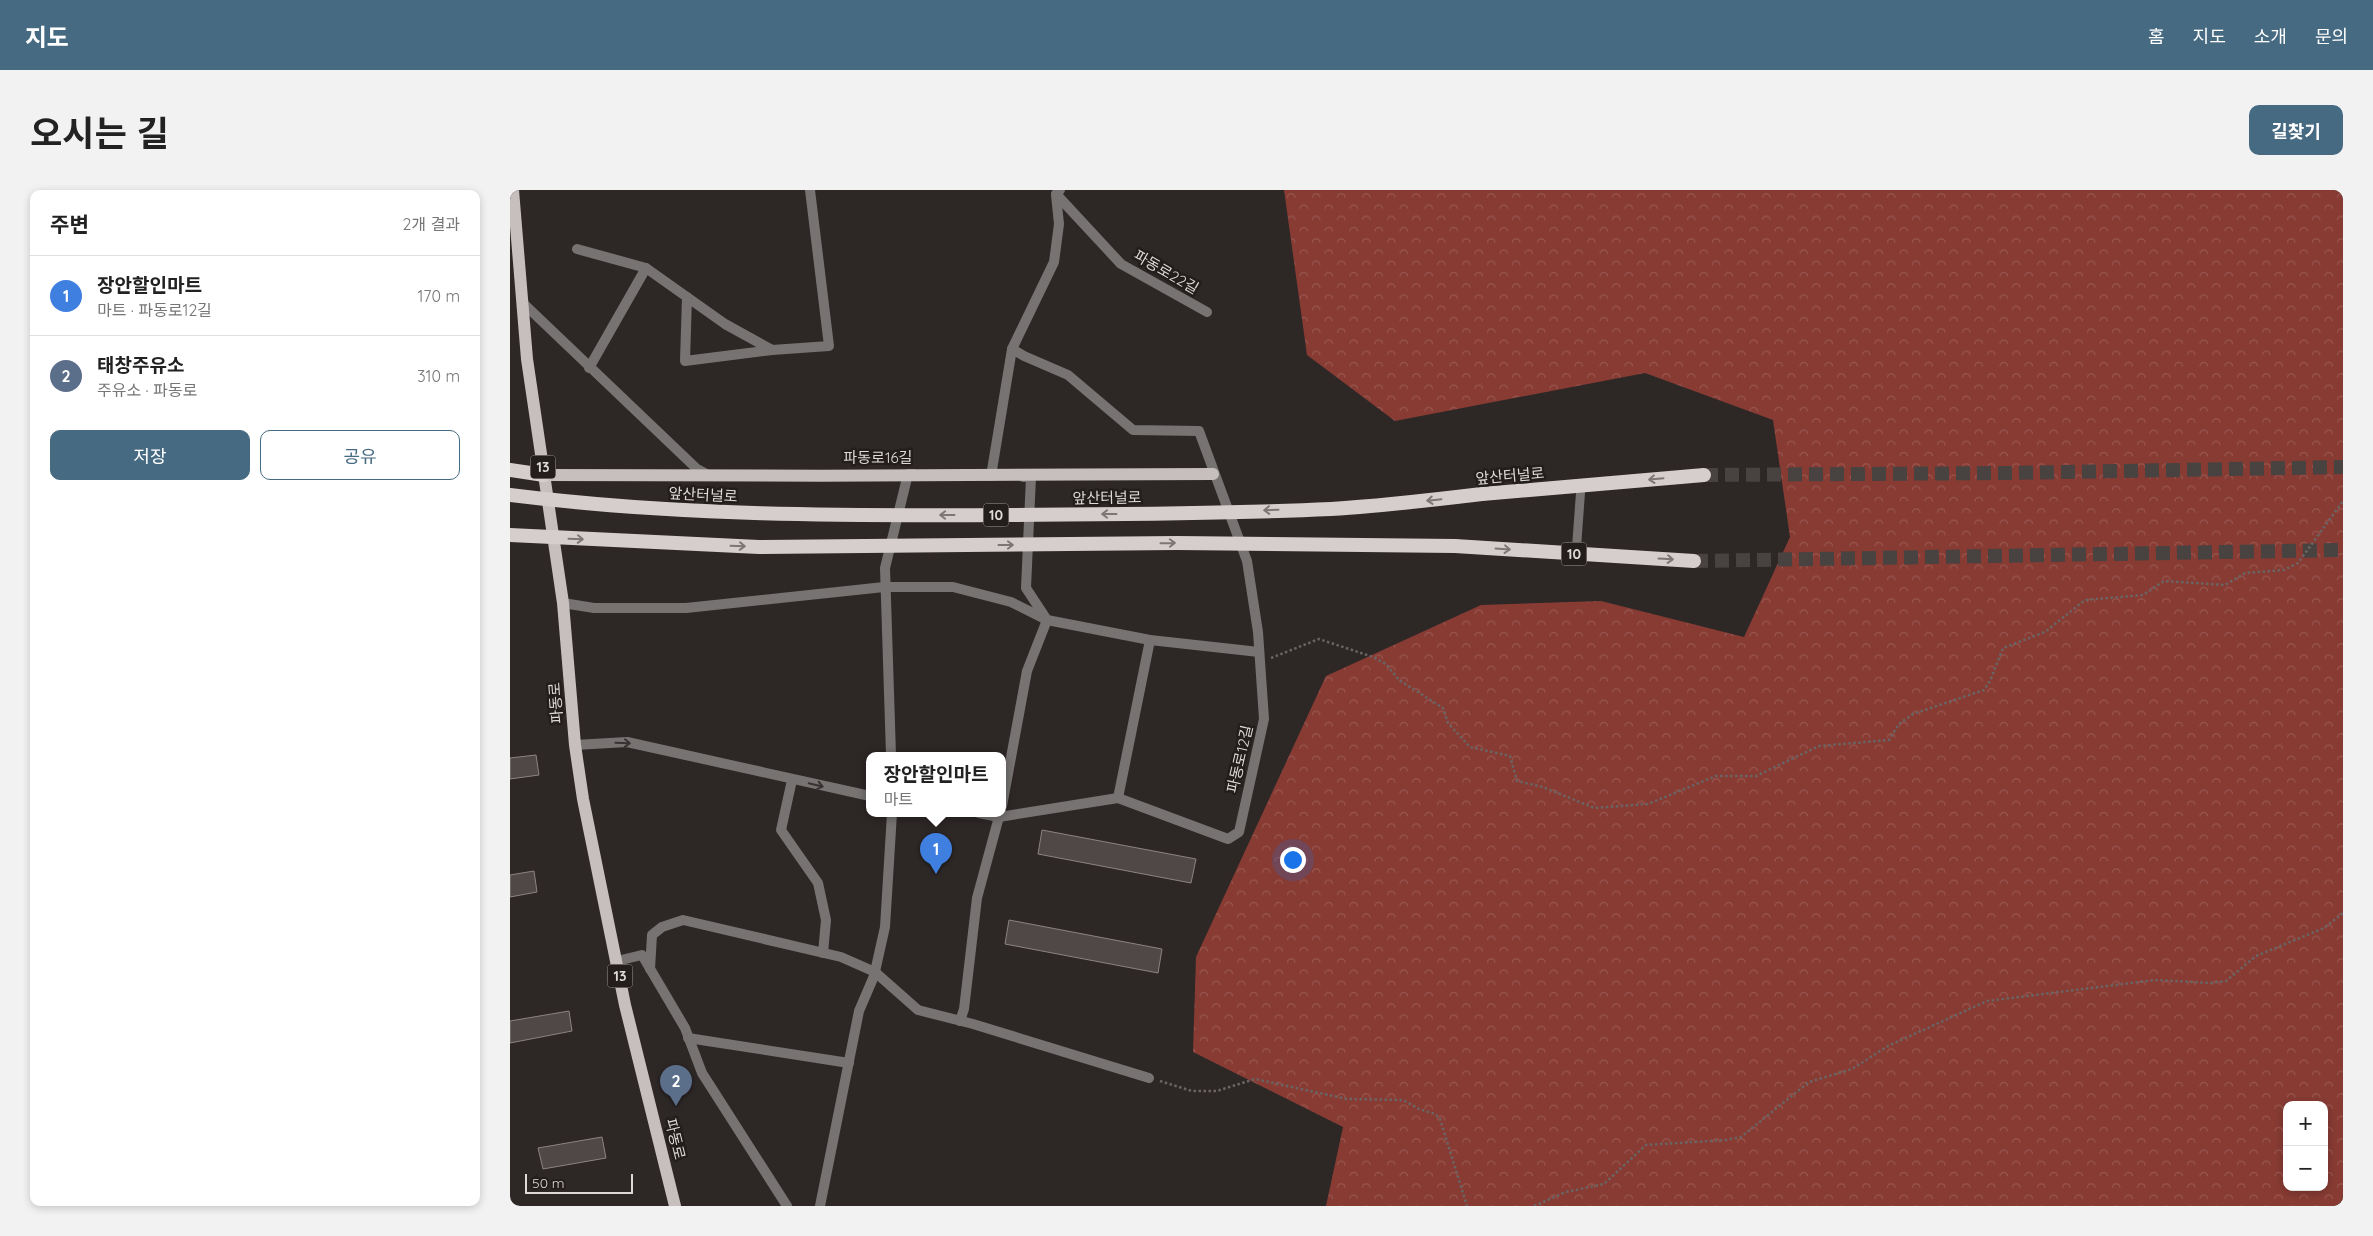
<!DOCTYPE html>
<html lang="ko">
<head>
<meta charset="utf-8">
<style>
	body { margin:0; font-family:Quicksand,"Noto Sans KR",sans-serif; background:#f2f2f2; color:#222 }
	.controls { position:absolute; right:15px; bottom:15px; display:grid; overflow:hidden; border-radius:10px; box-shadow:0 2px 8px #0003 }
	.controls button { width:45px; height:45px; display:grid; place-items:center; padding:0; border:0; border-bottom:1px solid #e0e0e0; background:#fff; color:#222; font:25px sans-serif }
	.scale { position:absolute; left:15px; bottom:12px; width:108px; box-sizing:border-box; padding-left:5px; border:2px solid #dedad9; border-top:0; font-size:14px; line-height:18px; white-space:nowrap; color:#dedad9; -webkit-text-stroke:4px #231d1c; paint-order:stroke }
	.you { position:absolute; left:782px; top:669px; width:18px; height:18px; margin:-12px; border:4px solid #fff; border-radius:50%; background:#1a73e8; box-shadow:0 0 0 8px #1a73e833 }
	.badge { display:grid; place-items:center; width:32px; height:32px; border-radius:50%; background:#466a81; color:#fff; font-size:16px; font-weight:700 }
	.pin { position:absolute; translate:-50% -41px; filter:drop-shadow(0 1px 2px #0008) }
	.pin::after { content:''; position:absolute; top:26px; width:18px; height:15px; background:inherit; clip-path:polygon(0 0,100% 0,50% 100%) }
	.popup { position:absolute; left:356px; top:562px; width:140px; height:65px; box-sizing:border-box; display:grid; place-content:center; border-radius:10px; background:#fff; filter:drop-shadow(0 1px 4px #0005); font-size:16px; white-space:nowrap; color:#767676 }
	.popup b { font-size:19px; color:#222 }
	.popup::after { content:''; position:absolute; left:50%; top:100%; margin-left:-10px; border:10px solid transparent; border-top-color:#fff }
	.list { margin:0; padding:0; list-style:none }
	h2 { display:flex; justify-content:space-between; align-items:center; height:65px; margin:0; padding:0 20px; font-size:21px }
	h2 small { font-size:16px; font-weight:400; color:#767676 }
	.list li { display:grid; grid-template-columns:32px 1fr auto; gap:15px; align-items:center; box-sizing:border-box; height:80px; padding:0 20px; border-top:1px solid #e0e0e0 }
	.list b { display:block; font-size:19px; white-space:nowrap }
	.list p { margin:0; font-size:16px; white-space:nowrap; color:#767676 }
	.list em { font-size:16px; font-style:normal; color:#767676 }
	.actions { display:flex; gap:10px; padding:15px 20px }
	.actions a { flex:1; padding:11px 0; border:1px solid #466a81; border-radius:10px; text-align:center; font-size:18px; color:#466a81 }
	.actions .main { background:#466a81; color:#fff }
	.map { position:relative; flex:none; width:1833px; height:1016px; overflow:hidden; border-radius:10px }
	header { display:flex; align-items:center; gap:30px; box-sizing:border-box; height:70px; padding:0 25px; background:#466a81; color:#fff }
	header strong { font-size:24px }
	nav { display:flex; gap:28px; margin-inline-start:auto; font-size:18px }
	.intro { display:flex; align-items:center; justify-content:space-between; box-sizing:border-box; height:120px; padding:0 30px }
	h1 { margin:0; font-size:35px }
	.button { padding:12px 22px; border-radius:10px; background:#466a81; color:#fff; font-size:18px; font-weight:700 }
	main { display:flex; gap:30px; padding:0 30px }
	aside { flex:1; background:#fff; border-radius:10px; box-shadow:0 2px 8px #0003 }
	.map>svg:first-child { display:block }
</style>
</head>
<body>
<header>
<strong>지도</strong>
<nav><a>홈</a><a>지도</a><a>소개</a><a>문의</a></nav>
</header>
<div class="intro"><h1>오시는 길</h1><a class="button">길찾기</a></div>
<main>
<aside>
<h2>주변<small>2개 결과</small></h2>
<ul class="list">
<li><span class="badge" style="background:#3f7fe0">1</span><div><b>장안할인마트</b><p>마트 · 파동로12길</p></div><em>170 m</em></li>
<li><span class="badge" style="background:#5c6f8a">2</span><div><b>태창주유소</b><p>주유소 · 파동로</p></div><em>310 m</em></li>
</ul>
<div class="actions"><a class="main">저장</a><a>공유</a></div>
</aside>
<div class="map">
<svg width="1833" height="1016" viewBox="0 0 1833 1016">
	<defs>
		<pattern id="forest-crowns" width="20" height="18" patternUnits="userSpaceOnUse" patternTransform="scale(1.25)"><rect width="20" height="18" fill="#873b33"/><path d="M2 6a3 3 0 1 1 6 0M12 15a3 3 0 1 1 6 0" fill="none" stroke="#985750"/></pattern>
	</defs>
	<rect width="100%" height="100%" fill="#2d2726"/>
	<!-- forest -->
	<path fill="url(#forest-crowns)" fill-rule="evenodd" d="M774,0h1059v1016h-1017l17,-79 -150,-75 3,-95 130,-281 155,-71 120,-4 143,36 46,-100 -17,-117 -128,-47 -250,48 -88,-66zM1777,915h37v82h-37z"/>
	<!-- building -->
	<g fill="#4f4847" stroke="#8c8483">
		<path d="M26,565l3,20 -29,4v-21z"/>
		<path d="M532,640l154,29 -5,24 -153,-29z"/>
		<path d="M24,681l3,21 -27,5v-22z"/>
		<path d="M499,730l153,29 -4,24 -153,-29z"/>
		<path d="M59,821l3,20 -62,12v-22z"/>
		<path d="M92,947l4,21 -63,11 -5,-21z"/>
	</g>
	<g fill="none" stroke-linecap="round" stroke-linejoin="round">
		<!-- trunk-tunnel -->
		<g stroke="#484241" stroke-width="14" stroke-dasharray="14 7" stroke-linecap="butt">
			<path d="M1194,285l304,-2 335,-6"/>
			<path d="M1184,371l649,-11"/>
		</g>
		<!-- path -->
		<g stroke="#6a6564" stroke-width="2.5" stroke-dasharray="2.5 2.5" stroke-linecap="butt">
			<path d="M761,468l48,-19 54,18 13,7 13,16 44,28 5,15 22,24 40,9 7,25 26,6 51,21 54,-4 68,-28h40l63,-30 70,-6 10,-16 14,-10 71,-24 6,-9 13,-33 42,-16 40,-32 58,-5 21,-14 61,4 20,-12 39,-3 14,-7 45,-62"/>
			<path d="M650,891l32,10h25l38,-12 92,20 56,1 16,9 16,5 5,5 27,87"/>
			<path d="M1024,1016l32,-14 38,-8 42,-39 80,-5 15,-3 68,-55 43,-13 36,-23 99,-45 168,-21 56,3 15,-2 30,-25 68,-28 19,-15"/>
		</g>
		<!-- service -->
		<path stroke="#777373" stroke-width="9" d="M1066,364l5,-68"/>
		<!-- minor -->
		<g stroke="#777373" stroke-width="10">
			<path d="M546,4l65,70 86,48"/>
			<path d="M67,59l69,19 79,56 47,26 57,-4 -19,-156"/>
			<path d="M177,107l-2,64 87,-11"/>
			<path d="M14,114l173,165 11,6"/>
			<path d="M79,178l57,-100"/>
			<path d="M481,286l21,-127 42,-87 5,-38 -3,-29 4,-5"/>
			<path d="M53,413l31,5h92l198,-21h69l58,15 36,18 103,20 109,12"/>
			<path d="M65,555l52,-3 243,54"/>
			<path d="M381,565l-6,-187 23,-94h5"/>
			<path d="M282,590l-11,50 37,53 8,37 -3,33"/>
			<path d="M608,608l32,-158"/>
			<path d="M492,616l25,-135 20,-51 -21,-32 5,-111h-8"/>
			<path d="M469,623l20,4 119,-19 110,41 11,-7 25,-113 -6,-87 -11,-71 -48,-130 -66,-1 -65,-55 -44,-19 -12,-7"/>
			<path d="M107,771l25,-6 43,73 17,45 85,133"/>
			<path d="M140,779l2,-34 10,-8 21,-7 158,37 34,15 43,38 55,14 176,54"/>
			<path d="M450,831l4,-12 13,-111 23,-85"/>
			<path d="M178,848l161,25"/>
			<path d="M310,1016l39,-195 15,-35 11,-49 7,-114"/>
		</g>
		<!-- primary -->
		<g stroke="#c6bfbd" stroke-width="12">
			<path d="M3,0l14,169 36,244 12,142 8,54 42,206 50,201"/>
			<path d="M34,285c223,1 446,1 669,-1"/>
		</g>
		<!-- trunk -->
		<g stroke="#d6cecc" stroke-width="14">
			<path d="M0,280l34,5"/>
			<path d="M972,304l222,-19"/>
			<path d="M945,356l239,15"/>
		</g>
		<!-- trunk-bridge -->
		<g stroke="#d6cecc" stroke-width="14">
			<path d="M0,305c167,21 335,21 503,20 106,-1 212,-1 318,-6 50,-3 101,-9 151,-15"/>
			<path d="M0,345l249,12 418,-4 278,3"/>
		</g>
	</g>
	<!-- one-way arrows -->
	<defs><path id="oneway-shaft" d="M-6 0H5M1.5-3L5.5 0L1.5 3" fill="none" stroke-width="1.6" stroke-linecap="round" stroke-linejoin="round" transform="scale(1.25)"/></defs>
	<g stroke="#7c7674">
		<use href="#oneway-shaft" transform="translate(1146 289) rotate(175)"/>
		<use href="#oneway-shaft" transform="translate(924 310) rotate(174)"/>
		<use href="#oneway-shaft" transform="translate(761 320) rotate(178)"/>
		<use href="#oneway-shaft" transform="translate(599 324) rotate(180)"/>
		<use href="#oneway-shaft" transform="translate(437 325) rotate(180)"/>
		<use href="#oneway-shaft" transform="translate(66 349) rotate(2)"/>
		<use href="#oneway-shaft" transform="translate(658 353) rotate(-1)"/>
		<use href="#oneway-shaft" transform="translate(496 355)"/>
		<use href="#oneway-shaft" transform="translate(228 356) rotate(2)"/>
		<use href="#oneway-shaft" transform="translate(993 359) rotate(4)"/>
		<use href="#oneway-shaft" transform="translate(1156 369) rotate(3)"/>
	</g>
	<g stroke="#383232">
		<use href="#oneway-shaft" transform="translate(113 553) rotate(2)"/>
		<use href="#oneway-shaft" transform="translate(306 595) rotate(13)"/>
	</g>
	<g text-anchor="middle" stroke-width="5" stroke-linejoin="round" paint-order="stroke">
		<!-- shield labels -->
		<g fill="#231d1c" stroke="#a6a1a0" stroke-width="1">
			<rect x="20.5" y="265.5" width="25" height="23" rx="4"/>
			<rect x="473.5" y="313.5" width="25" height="23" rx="4"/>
			<rect x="1051.5" y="352.5" width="25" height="23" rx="4"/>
			<rect x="97.5" y="774.5" width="25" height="23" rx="4"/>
		</g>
		<g font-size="14" font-weight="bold" fill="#dedad9">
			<text x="33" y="282">13</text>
			<text x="486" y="330">10</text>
			<text x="1064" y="369">10</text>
			<text x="110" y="791">13</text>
		</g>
		<!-- street labels -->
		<g font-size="15" fill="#dedad9" stroke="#231d1c">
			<text transform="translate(656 82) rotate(30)" y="5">파동로22길</text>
			<text x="368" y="273">파동로16길</text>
			<text transform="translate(1000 286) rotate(-5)" y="5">앞산터널로</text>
			<text transform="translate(193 305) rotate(3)" y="5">앞산터널로</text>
			<text transform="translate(597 308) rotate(-1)" y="5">앞산터널로</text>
			<text transform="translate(46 513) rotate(-94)" y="5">파동로</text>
			<text transform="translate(730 569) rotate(-77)" y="5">파동로12길</text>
			<text transform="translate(165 949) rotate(76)" y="5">파동로</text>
		</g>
	</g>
</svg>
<div class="controls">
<button>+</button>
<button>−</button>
</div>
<div class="scale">50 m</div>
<div class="you"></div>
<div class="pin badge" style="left:426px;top:684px;background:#3f7fe0">1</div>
<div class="popup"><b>장안할인마트</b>마트</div>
<div class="pin badge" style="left:166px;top:916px;background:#5c6f8a">2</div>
</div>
</main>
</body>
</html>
